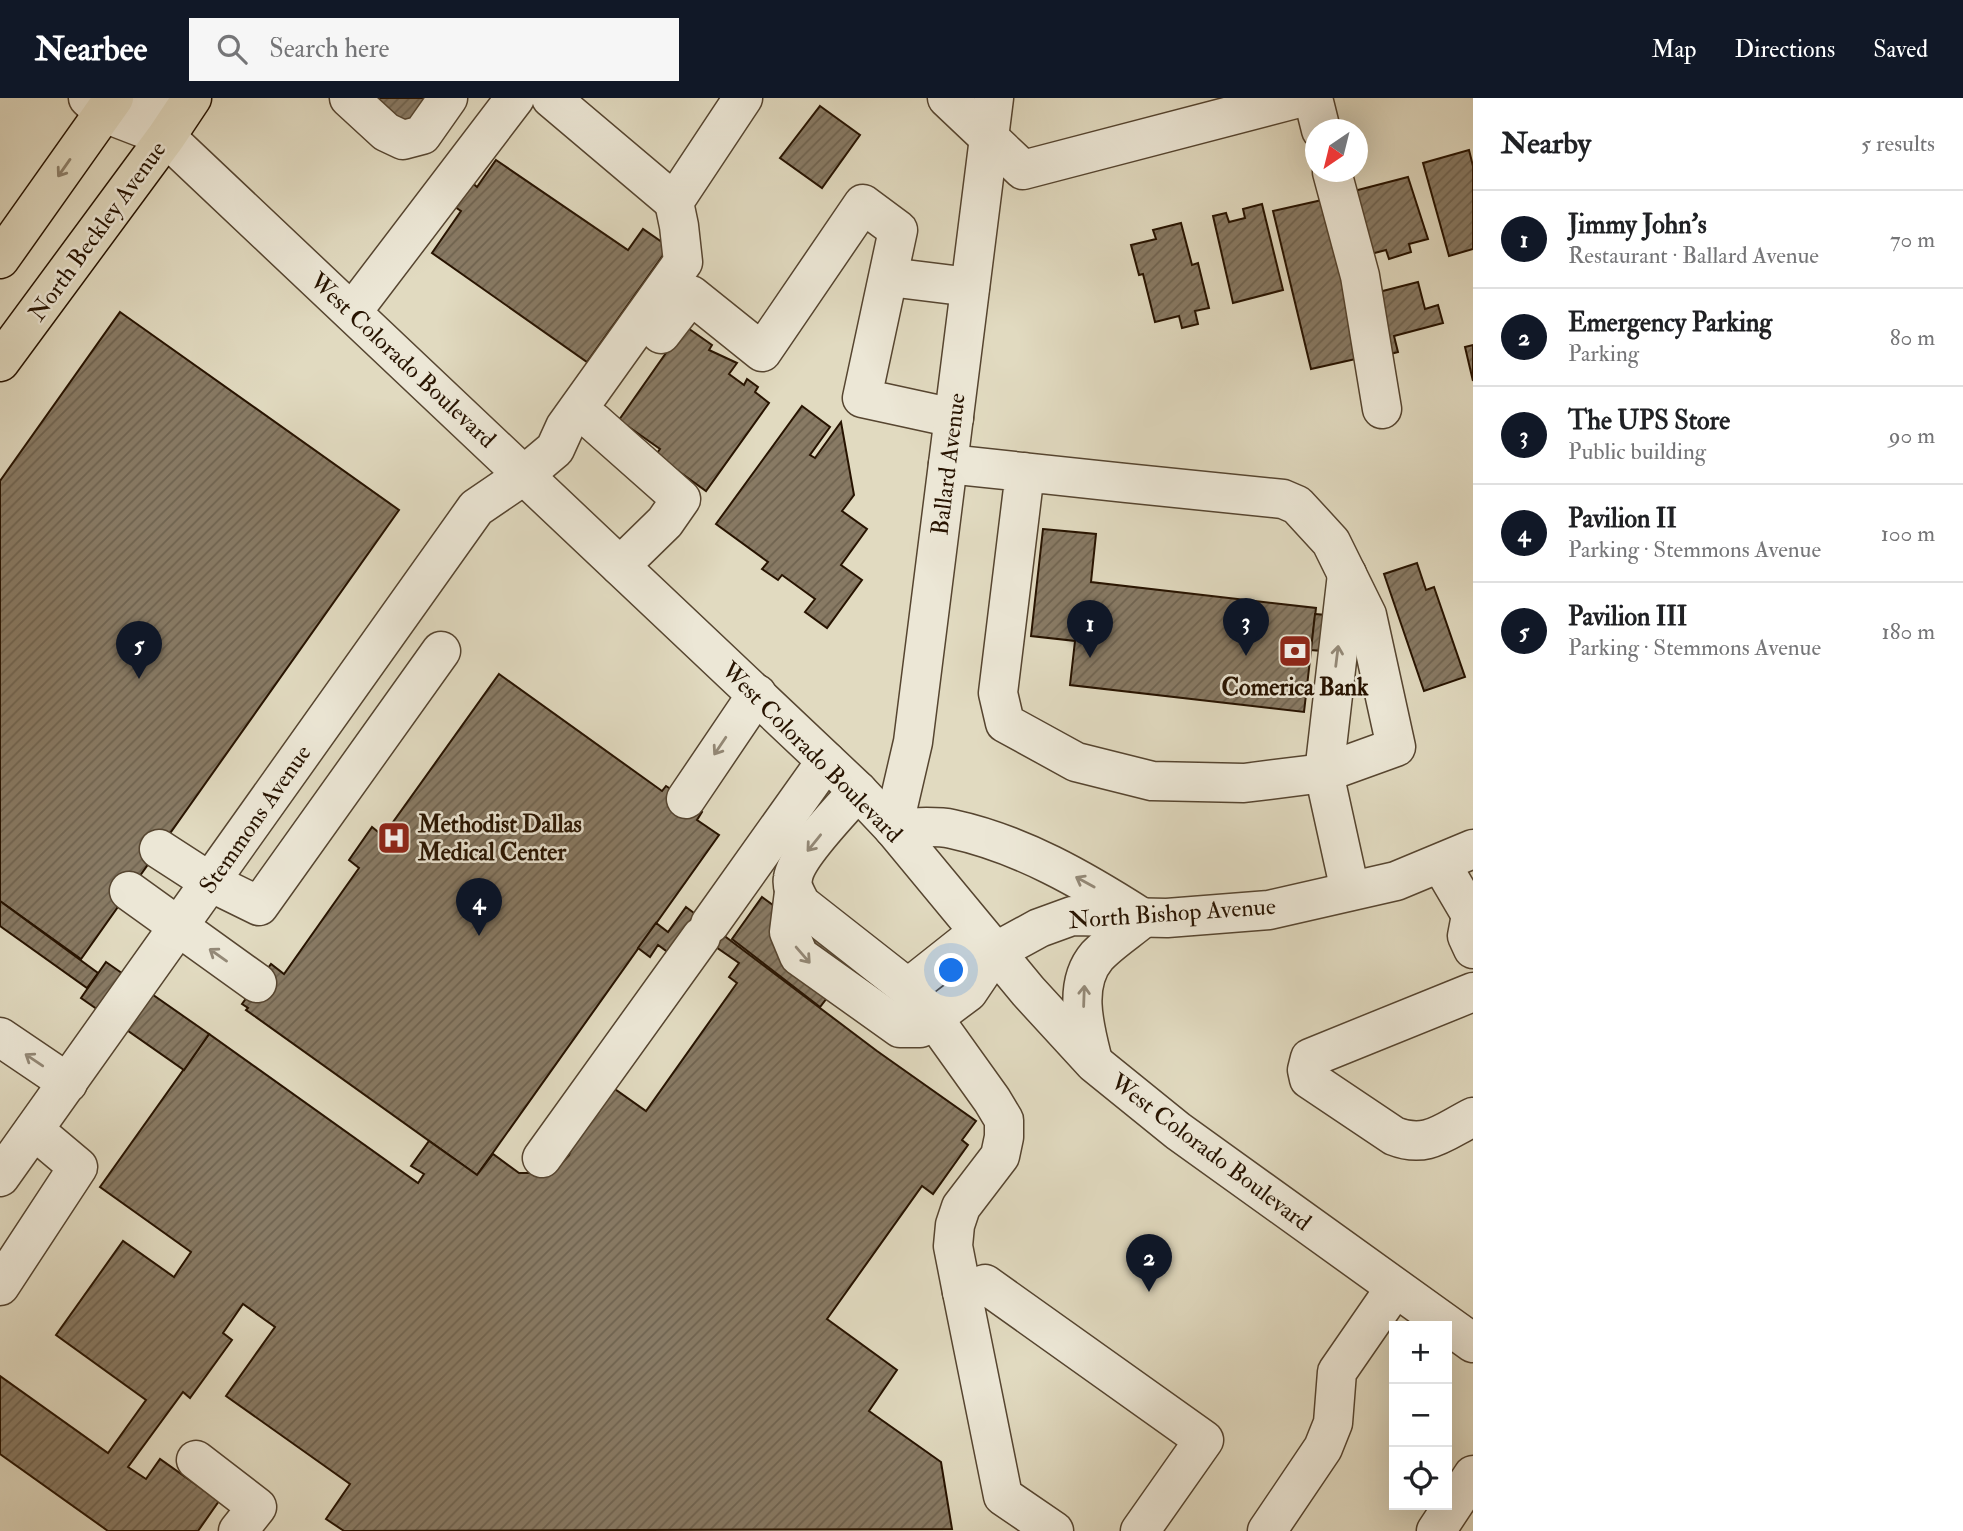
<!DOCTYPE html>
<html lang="en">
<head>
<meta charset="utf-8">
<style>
	body { margin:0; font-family:"IM FELL Double Pica",serif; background:#f6f6f6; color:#202124 }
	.controls { position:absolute; right:21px; bottom:21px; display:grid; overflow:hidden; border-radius:0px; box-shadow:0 7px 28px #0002 }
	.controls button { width:63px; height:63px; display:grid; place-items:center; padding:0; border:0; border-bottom:2px solid #e0e0e0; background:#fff; color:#202124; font:35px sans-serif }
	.compass { position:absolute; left:1305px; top:21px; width:63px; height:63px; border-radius:50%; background:#fff; box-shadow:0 7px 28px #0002; rotate:215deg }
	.you { position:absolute; left:952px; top:873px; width:24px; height:24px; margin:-18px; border:5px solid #fff; border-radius:50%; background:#1a73e8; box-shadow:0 0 0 10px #1a73e833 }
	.badge { display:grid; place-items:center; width:46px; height:46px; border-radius:50%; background:#111827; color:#fff; font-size:23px; font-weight:700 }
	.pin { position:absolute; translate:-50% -58px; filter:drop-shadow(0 2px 4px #0008) }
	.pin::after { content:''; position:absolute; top:37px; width:24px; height:21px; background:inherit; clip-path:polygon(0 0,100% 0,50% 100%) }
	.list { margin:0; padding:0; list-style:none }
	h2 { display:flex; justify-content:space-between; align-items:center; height:91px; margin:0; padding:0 28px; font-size:30px }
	h2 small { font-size:23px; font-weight:400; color:#757577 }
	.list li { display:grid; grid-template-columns:46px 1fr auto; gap:21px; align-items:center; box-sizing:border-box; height:98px; padding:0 28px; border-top:2px solid #e0e0e0 }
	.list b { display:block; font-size:26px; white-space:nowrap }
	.list p { margin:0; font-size:23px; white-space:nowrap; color:#757577 }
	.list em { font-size:23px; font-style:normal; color:#757577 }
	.icon { flex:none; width:38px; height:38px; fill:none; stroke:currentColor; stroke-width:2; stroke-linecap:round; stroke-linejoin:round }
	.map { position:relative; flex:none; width:1473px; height:1433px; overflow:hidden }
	header { display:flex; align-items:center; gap:42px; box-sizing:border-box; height:98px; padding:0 35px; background:#111827; color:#fff }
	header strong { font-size:33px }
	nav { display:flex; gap:38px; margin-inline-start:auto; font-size:24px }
	.search { width:490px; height:63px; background:#f6f6f6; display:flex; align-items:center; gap:18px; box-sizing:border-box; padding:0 24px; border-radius:0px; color:#757577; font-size:26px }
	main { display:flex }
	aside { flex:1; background:#fff }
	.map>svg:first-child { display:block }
</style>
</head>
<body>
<header>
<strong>Nearbee</strong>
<div class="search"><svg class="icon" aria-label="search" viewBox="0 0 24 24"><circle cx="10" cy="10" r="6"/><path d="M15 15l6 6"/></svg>Search here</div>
<nav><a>Map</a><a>Directions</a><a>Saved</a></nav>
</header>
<main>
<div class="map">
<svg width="1473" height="1433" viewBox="0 0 1473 1433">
	<defs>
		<pattern id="building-hatch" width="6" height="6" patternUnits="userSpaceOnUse" patternTransform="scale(1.75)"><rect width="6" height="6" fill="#887a64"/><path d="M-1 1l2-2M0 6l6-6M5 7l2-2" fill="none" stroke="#6f6350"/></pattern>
	</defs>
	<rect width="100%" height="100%" fill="#e1dac0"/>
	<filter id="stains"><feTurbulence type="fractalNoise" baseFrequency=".00286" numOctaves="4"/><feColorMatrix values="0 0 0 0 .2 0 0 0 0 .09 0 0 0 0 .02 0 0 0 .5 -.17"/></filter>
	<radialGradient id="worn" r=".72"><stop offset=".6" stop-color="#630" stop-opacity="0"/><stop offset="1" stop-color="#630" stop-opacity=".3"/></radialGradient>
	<!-- building -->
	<g fill="url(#building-hatch)" stroke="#271300" stroke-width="2">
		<path d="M377,0h58l-31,35z"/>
		<path d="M820,8l40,29 -38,53 -42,-30z"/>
		<path d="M1469,52l4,16v83l-24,7 -26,-93z"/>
		<path d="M496,62l132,90 15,-21 26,18 -82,115 -155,-109 29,-42 -9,-6 17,-25 8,7z"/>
		<path d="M1408,79l20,62 -19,5 2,8 -22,7 -3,-9 -19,5 -13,-64z"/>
		<path d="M1331,100l38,158 -58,13 -38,-158z"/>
		<path d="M1262,106l21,86 -50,13 -20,-87 13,-3 3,9 16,-4 -2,-9z"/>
		<path d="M1181,125l11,42 6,-2 11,45 -14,3 3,13 -16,4 -3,-12 -24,6 -12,-48 -4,1 -8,-30 25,-6 -3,-9z"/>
		<path d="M1418,184l7,27 13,-4 5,18 -49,13 4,16 -15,4 -16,-61z"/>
		<path d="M120,214l279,198 -318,449 -81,-58v-420z"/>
		<path d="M685,228l27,19 -3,5 28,13 -8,11 15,11 3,-6 11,8 -3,5 14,11 -63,88 -39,-28 -16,-2 9,-12 -41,-29z"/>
		<path d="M1473,247v36l-8,-34z"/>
		<path d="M802,308l28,21 -20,28 5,3 26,-36 13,73 -12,16 25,18 -26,36 21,15 -35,48 -22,-16 10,-13 -33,-24 -4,5 -16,-11 6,-7 -52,-38z"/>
		<path d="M1043,431l53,5 -5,48 225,26 -12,104 -234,-27 5,-44 -44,-5z"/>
		<path d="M1417,465l9,27 8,-3 31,90 -41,14 -40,-117z"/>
		<path d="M1315,516l24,2 -5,36 -23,-2z"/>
		<path d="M499,576l163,117 4,-5 20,13 16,13 -5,8 22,15 -242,340 -231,-165 2,-2 -6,-4 29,-40 13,10 75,-106 -10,-8 23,-33 11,9z"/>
		<path d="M762,799l91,67 -33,43 -88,-68z"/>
		<path d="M0,803l98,72 -11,15 -87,-62z"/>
		<path d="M686,809l191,144 99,70 -14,19 6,5 -35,49 -11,-8 -95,133 70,51 -28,41 72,51 11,67 -608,2 -18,-12 24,-35 -124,-88 49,-69 -32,-23 -20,29 9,7 -42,58 -7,-6 -55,75 18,12 14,-20 59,42 -21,30h-90l-108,-77v-78l108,77 38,-53 -90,-65 67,-94 51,36 17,-25 -91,-65 109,-153 209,149 6,-9 -13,-8 18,-25 48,34 16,-21 26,19h26l16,-9 8,-9 12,-31 28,-39 37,26 91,-128 -8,-6 10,-14 -48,-33 -18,26 -15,-11 -8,12 -12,-9 18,-25 12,9z"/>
		<path d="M106,864l103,72 -25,36 -103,-72z"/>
	</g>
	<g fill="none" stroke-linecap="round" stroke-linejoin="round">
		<defs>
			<g id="minor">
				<path d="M88,0l16,15 62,24 692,654 35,37 135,163 66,72 84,68 295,212"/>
				<path d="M149,0l17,39"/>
				<path d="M349,0l37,34 17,8 19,-5 26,-37"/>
				<path d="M551,0l123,104"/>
				<path d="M947,0l76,72 276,-72"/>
				<path d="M1313,0l8,32"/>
				<path d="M1332,74l28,104 22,133"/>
				<path d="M889,179l81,10"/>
				<path d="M352,214l163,-214"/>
				<path d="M661,236l30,-39 71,57 101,-148 35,26 -36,168 92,20"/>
				<path d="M594,324l87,77 -16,23 -45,44"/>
				<path d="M948,366c112,12 223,24 335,35l14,6 34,37 36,73 29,132 -72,26 -80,10 -92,-2 -76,-19 -71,-39 -7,-30 27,-221"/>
				<path d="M1347,476l-23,199 26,118"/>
				<path d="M858,693c-16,18 -62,65 -65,87 -2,9 4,18 8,26l107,84 26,31 58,81 12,20v17l-4,19 -39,51 -6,18 -2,21 9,46"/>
				<path d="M686,701l71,-105"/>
				<path d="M893,730l20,-86 81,-644"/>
				<path d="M893,730c19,0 41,-3 59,1 69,15 131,51 189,88"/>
				<path d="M159,751l51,33 49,24 182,-255"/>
				<path d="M1441,766l30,51"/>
				<path d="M129,793l128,92"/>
				<path d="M794,794l-5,40 10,24 101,72h20l48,-36 27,-40 44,-24 33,-12 95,2 102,-8 127,-29 77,-32"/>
				<path d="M1473,819l-2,-2 -4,21 6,13"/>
				<path d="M710,826l116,-163"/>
				<path d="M908,890l58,-46 29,10"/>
				<path d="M1473,894l-163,66 -3,12 2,9 85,57c33,13 49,-4 79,-19"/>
				<path d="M0,939l68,46"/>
				<path d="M1093,963c-8,-32 -21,-76 4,-105 13,-14 32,-26 46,-38"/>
				<path d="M542,1060l159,-221"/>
				<path d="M0,1079l476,-669 47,-32 32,-27 10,-22 118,-165 -4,-36 -5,-24 69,-104"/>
				<path d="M0,1188l78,-119 -44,-37"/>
				<path d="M196,1362l61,47 -19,24"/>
				<path d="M1054,1433l-51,-35 -41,-204 23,-8 219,156 -64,91"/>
				<path d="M1267,1433l56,-83 10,-25 4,-51 58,-84"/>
				<path d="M1436,1433l37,-56"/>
			</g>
			<g id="major">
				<path d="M0,161l114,-161"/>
				<path d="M0,264l166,-225 26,-39"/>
			</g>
		</defs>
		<!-- minor casing -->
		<use href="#minor" stroke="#564530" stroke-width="41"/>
		<!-- major casing -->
		<use href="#major" stroke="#271300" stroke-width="41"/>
		<!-- minor -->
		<use href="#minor" stroke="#ece7d6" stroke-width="38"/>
		<!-- major -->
		<use href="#major" stroke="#e1dac0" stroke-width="38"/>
	</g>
	<!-- one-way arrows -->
	<defs><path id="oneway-shaft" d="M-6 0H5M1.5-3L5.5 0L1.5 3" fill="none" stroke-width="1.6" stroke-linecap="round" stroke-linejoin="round" transform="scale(1.75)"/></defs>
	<use stroke="#8d806a" href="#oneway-shaft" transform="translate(64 70) rotate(125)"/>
	<g stroke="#938876">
		<use href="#oneway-shaft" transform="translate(1337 558) rotate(-83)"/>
		<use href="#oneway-shaft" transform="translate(720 648) rotate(124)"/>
		<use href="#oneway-shaft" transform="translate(814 745) rotate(129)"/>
		<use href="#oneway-shaft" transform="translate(1085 784) rotate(-151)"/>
		<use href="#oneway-shaft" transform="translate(218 857) rotate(-145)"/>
		<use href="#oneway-shaft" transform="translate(803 857) rotate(49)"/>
		<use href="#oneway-shaft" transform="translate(1084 898) rotate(-88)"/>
		<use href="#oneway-shaft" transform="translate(34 962) rotate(-146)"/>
	</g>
	<!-- icons -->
	<defs>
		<symbol id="bank-square" viewBox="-11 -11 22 22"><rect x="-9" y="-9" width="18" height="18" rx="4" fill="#8f2418" stroke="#ece7d6"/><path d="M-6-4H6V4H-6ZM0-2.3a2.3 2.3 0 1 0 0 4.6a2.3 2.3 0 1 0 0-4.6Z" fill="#fff"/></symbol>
		<symbol id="hospital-square" viewBox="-11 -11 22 22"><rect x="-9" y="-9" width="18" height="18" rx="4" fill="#8f2418" stroke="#ece7d6"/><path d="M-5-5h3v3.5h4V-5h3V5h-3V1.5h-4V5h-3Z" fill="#fff"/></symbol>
	</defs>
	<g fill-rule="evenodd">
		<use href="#bank-square" x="1276" y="534" width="38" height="38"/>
		<use href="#hospital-square" x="375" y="721" width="38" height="38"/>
	</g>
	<g text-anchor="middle" stroke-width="5" stroke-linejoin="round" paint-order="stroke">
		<!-- street labels -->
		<g font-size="24" fill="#271300" stroke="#ece7d6">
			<text transform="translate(97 133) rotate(-54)" y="8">North Beckley Avenue</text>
			<text transform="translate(403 262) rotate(43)" y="8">West Colorado Boulevard</text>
			<text transform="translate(948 366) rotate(-83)" y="8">Ballard Avenue</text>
			<text transform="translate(812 654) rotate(45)" y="8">West Colorado Boulevard</text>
			<text transform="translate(255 721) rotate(-55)" y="8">Stemmons Avenue</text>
			<text transform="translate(1172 815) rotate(-4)" y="8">North Bishop Avenue</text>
			<text transform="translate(1211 1054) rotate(37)" y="8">West Colorado Boulevard</text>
		</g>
		<!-- poi labels -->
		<g font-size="24" font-weight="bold" fill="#271300" stroke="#ece7d6">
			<text x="1295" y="597">Comerica Bank</text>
			<text x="418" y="734" text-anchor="start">Methodist Dallas<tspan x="418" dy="28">Medical Center</tspan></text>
		</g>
	</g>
	<rect width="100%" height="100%" filter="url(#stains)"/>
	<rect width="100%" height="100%" fill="url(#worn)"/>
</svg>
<div class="controls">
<button>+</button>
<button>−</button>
<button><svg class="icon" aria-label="locate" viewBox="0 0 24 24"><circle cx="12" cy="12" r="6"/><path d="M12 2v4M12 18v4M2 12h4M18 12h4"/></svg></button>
</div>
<svg class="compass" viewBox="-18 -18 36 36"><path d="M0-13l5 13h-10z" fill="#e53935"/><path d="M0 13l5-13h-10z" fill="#757577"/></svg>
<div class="you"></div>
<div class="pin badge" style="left:1090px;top:560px">1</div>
<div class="pin badge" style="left:1149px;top:1194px">2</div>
<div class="pin badge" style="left:1246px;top:558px">3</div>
<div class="pin badge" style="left:479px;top:838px">4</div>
<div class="pin badge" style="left:139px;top:581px">5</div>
</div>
<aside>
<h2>Nearby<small>5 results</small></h2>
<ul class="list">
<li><span class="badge">1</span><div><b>Jimmy John's</b><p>Restaurant · Ballard Avenue</p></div><em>70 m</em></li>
<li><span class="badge">2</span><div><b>Emergency Parking</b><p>Parking</p></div><em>80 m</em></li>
<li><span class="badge">3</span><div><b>The UPS Store</b><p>Public building</p></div><em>90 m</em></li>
<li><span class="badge">4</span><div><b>Pavilion II</b><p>Parking · Stemmons Avenue</p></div><em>100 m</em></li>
<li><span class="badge">5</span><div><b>Pavilion III</b><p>Parking · Stemmons Avenue</p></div><em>180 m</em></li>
</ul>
</aside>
</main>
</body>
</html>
